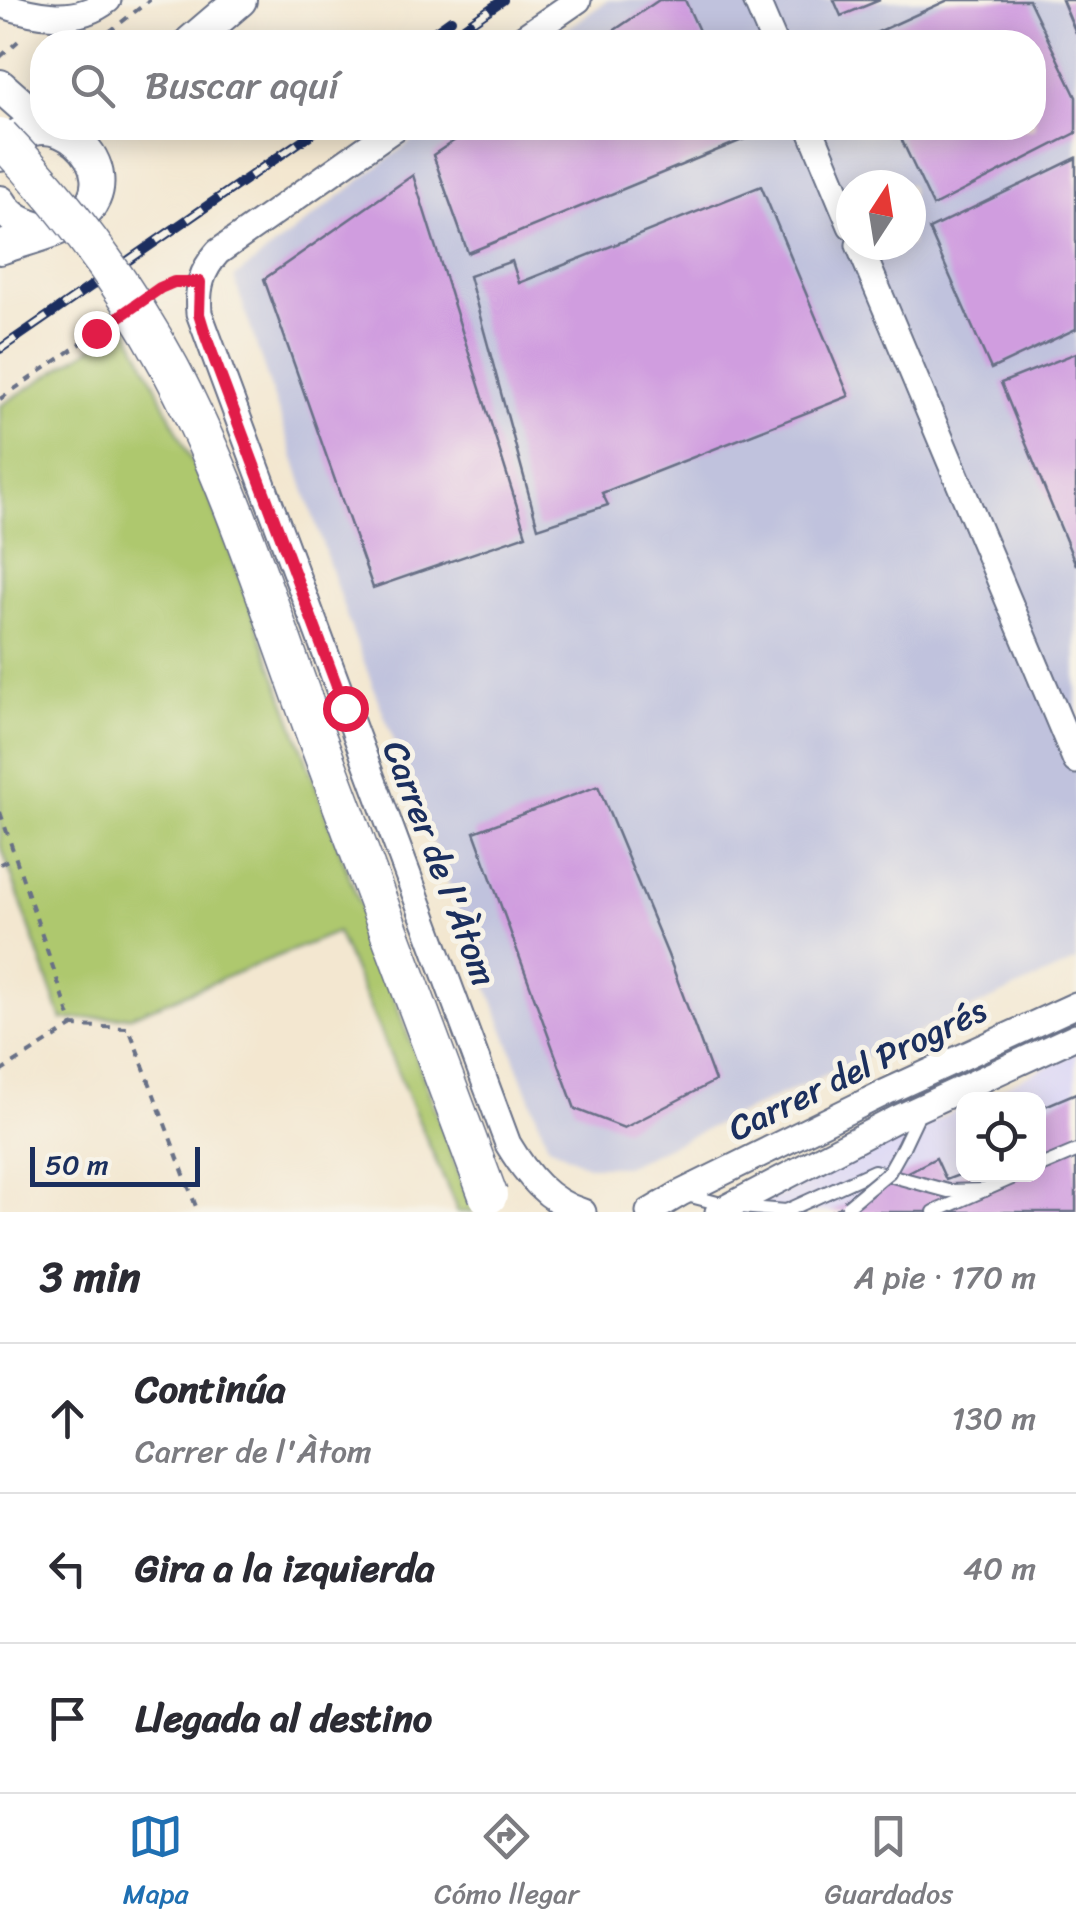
<!DOCTYPE html>
<html lang="es">
<head>
<meta charset="utf-8">
<style>
	body { margin:0; font-family:Sriracha,sans-serif; background:#f7f7f7; color:#2b2b33 }
	.controls { position:absolute; right:30px; bottom:30px; display:grid; overflow:hidden; border-radius:20px; box-shadow:0 5px 25px #0003 }
	.controls button { width:90px; height:90px; display:grid; place-items:center; padding:0; border:0; border-bottom:2px solid #e1e1e2; background:#fff; color:#2b2b33; font:50px sans-serif }
	.compass { position:absolute; left:836px; top:170px; width:90px; height:90px; border-radius:50%; background:#fff; box-shadow:0 5px 25px #0003; rotate:12deg }
	.scale { position:absolute; left:30px; bottom:25px; width:170px; box-sizing:border-box; padding-left:10px; border:5px solid #1b2f5e; border-top:0; font-size:28px; line-height:35px; white-space:nowrap; color:#1b2f5e; -webkit-text-stroke:8px #f7f3e8; paint-order:stroke }
	.stop { position:absolute; width:30px; height:30px; margin:-22px; border:8px solid #e11d48; border-radius:50%; background:#fff }
	.stop.end { background:#e11d48; border-color:#fff; box-shadow:0 2px 10px #0008 }
	.list { margin:0; padding:0; list-style:none }
	h2 { display:flex; justify-content:space-between; align-items:center; height:130px; margin:0; padding:0 40px; font-size:42px }
	h2 small { font-size:32px; font-weight:400; color:#7c7c81 }
	.list li { display:grid; grid-template-columns:65px 1fr auto; gap:30px; align-items:center; box-sizing:border-box; height:150px; padding:0 40px; border-top:2px solid #e1e1e2 }
	.list b { display:block; font-size:38px; white-space:nowrap }
	.list p { margin:0; font-size:32px; white-space:nowrap; color:#7c7c81 }
	.list em { font-size:32px; font-style:normal; color:#7c7c81 }
	.icon { flex:none; width:55px; height:55px; fill:none; stroke:currentColor; stroke-width:2; stroke-linecap:round; stroke-linejoin:round }
	.map { position:relative; flex:none; width:1076px; height:1212px; overflow:hidden }
	.search { position:absolute; background:#fff; box-shadow:0 5px 25px #0003; left:30px; right:30px; top:30px; height:110px; display:flex; align-items:center; gap:25px; box-sizing:border-box; padding:0 35px; border-radius:40px; color:#7c7c81; font-size:38px }
	.sheet { height:580px; background:#fff }
	nav { display:flex; justify-content:space-around; align-items:center; box-sizing:border-box; height:140px; border-top:2px solid #e1e1e2; background:#fff; font-size:28px; color:#7c7c81 }
	nav a { display:grid; justify-items:center; gap:5px }
	nav .on { color:#1f6fb2 }
	.map>svg:first-child { display:block }
</style>
</head>
<body>
<div class="map">
<svg width="1076" height="1212" viewBox="0 0 1076 1212">
	<rect width="100%" height="100%" fill="#f7f3e8"/>
	<filter id="ink" filterUnits="userSpaceOnUse"><feTurbulence type="fractalNoise" baseFrequency=".01" numOctaves="2"/><feDisplacementMap in="SourceGraphic" scale="20" xChannelSelector="R" yChannelSelector="G"/><feConvolveMatrix kernelMatrix="1 2 1 2 8 2 1 2 1" color-interpolation-filters="sRGB"/></filter>
	<filter id="wash" filterUnits="userSpaceOnUse"><feTurbulence type="fractalNoise" baseFrequency=".0048" numOctaves="4" result="noise"/><feDisplacementMap in="SourceGraphic" scale="40" xChannelSelector="R" yChannelSelector="G"/><feGaussianBlur stdDeviation="2.25" result="paint"/><feColorMatrix in="noise" values="0 0 0 0 0 0 0 0 0 0 0 0 0 0 0 0 0 1.4 0 .05"/><feComposite in="paint" operator="in"/></filter>
	<g filter="url(#wash)">
		<rect width="100%" height="100%" fill="#f3e7d0"/>
		<!-- built -->
		<path fill="#dad6f7" d="M1076,1052v160h-330l217,-105 1,67h74v-74l-59,-1z"/>
		<!-- industrial -->
		<path fill="#c0c2dd" fill-rule="evenodd" d="M608,0h468v961l-451,205h-38l-39,-21 -201,-527 -113,-340 194,-150h606v-86h-486zM851,185h60v60h-60z"/>
		<!-- green -->
		<path fill="#aec86e" stroke="#647c66" stroke-width="2.5" d="M127,326l85,177 261,709h-17l-1,-7 -118,-273 -206,84 -69,4 -62,-177v-437z"/>
		<g id="blocks">
			<!-- building -->
			<g fill="#d09ddf">
				<path d="M659,0h26l19,42h-107z"/>
				<path d="M834,0h46l-39,16z"/>
				<path d="M948,0h81l47,97v36l-143,73 -37,-78h138v-86h-178z"/>
				<path d="M1062,0h14v33z"/>
				<path d="M473,128h269l5,10 -279,115 -35,-98z"/>
				<path d="M1076,158v171l-85,40 -62,-140z"/>
				<path d="M413,175l113,360 -153,53 -109,-309z"/>
				<path d="M761,186l88,210 -247,97 6,12 -70,23 -69,-252 43,-15 7,22z"/>
				<path d="M1076,353v212l-75,-182z"/>
				<path d="M598,786l70,169 47,126 -91,47 -49,-19 -101,-277z"/>
				<path d="M1076,1093v119h-246l106,-54 10,22 18,-7 74,1v-65z"/>
			</g>
		</g>
	</g>
	<g filter="url(#ink)">
		<use href="#blocks" fill-opacity="0" stroke="#676f86" stroke-width="2.5"/>
		<g fill="none" stroke-linecap="round" stroke-linejoin="round">
			<defs>
				<g id="service">
					<path d="M903,1147l18,-38"/>
					<path d="M1038,1167l38,-16"/>
					<path d="M683,1194l46,12 57,5 88,-40 74,20 37,-1"/>
					<path d="M934,1212l87,-38"/>
				</g>
				<g id="minor">
					<path d="M756,0l18,42"/>
					<path d="M0,4c35,12 77,21 108,-4"/>
					<path d="M517,42l61,-42"/>
					<path d="M395,128l-177,124c-17,19 -21,36 -19,61l309,831c18,30 40,58 75,68"/>
					<path d="M810,128l41,98"/>
					<path d="M859,245l217,516"/>
					<path d="M649,1212l32,-19 205,-101 190,-87"/>
					<path d="M718,1212l180,-94 178,-82"/>
				</g>
				<g id="tertiary">
					<path d="M191,42l49,-42"/>
					<path d="M0,86l42,37"/>
					<path d="M0,155c44,-71 137,16 79,62 -19,15 -55,22 -79,31"/>
					<path d="M0,202c11,19 25,23 45,29"/>
				</g>
			</defs>
			<!-- service casing -->
			<use href="#service" stroke="#676f86" stroke-width="16"/>
			<!-- minor casing -->
			<use href="#minor" stroke="#676f86" stroke-width="29"/>
			<!-- tertiary casing -->
			<use href="#tertiary" stroke="#676f86" stroke-width="36"/>
			<!-- path -->
			<g stroke="#676f86" stroke-width="4" stroke-dasharray="8 8" stroke-linecap="butt">
				<path d="M96,42l54,-42"/>
				<path d="M0,57l24,-21"/>
				<path d="M157,291l18,-9"/>
				<path d="M0,399l108,-74"/>
				<path d="M0,812l73,214 56,2 69,184"/>
				<path d="M0,864l14,-7"/>
				<path d="M0,1072l73,-46"/>
			</g>
			<!-- service -->
			<use href="#service" stroke="#fff" stroke-width="12"/>
			<!-- minor -->
			<use href="#minor" stroke="#fff" stroke-width="25"/>
			<!-- tertiary -->
			<use href="#tertiary" stroke="#fff" stroke-width="32"/>
			<defs>
				<g id="rail">
					<path d="M420,42l31,-22"/>
					<path d="M442,42l61,-42"/>
					<path d="M0,349l320,-221"/>
				</g>
			</defs>
			<!-- rail casing -->
			<use href="#rail" stroke="#1b2f5e" stroke-width="10"/>
			<!-- rail -->
			<use href="#rail" stroke="#f7f3e8" stroke-width="6" stroke-dasharray="19" stroke-linecap="butt"/>
			<defs>
				<path id="service-bridge" d="M848,1206l41,-34 14,-25"/>
				<path id="secondary-bridge" d="M0,137c67,69 124,146 170,231 62,117 102,249 148,373 56,152 113,303 170,454"/>
			</defs>
			<!-- service-bridge casing -->
			<use href="#service-bridge" stroke="#676f86" stroke-width="16" stroke-linecap="butt"/>
			<!-- secondary-bridge casing -->
			<use href="#secondary-bridge" stroke="#676f86" stroke-width="41" stroke-linecap="butt"/>
			<!-- service-bridge -->
			<use href="#service-bridge" stroke="#fff" stroke-width="12"/>
			<!-- secondary-bridge -->
			<use href="#secondary-bridge" stroke="#fff" stroke-width="38"/>
		</g>
	</g>
	<g fill="none" stroke-linecap="round" stroke-linejoin="round" filter="url(#ink)">
		<!-- route -->
		<path stroke="#e11d48" stroke-width="12" d="M96,333l64,-45 14,-6h26l-1,32 7,23 139,371"/>
	</g>
	<g text-anchor="middle" stroke-width="10" stroke-linejoin="round" paint-order="stroke">
		<!-- street labels -->
		<g font-size="35" fill="#1b2f5e" stroke="#f7f3e8">
			<text transform="translate(440 863) rotate(69)" y="12">Carrer de l'Àtom</text>
			<text transform="translate(857 1069) rotate(-26)" y="12">Carrer del Progrés</text>
		</g>
	</g>
</svg>
<div class="controls">
<button><svg class="icon" aria-label="locate" viewBox="0 0 24 24"><circle cx="12" cy="12" r="6"/><path d="M12 2v4M12 18v4M2 12h4M18 12h4"/></svg></button>
</div>
<svg class="compass" viewBox="-18 -18 36 36"><path d="M0-13l5 13h-10z" fill="#e53935"/><path d="M0 13l5-13h-10z" fill="#7c7c81"/></svg>
<div class="scale">50 m</div>
<div class="stop" style="left:345px;top:708px"></div>
<div class="stop end" style="left:96px;top:333px"></div>
<div class="search"><svg class="icon" aria-label="search" viewBox="0 0 24 24"><circle cx="10" cy="10" r="6"/><path d="M15 15l6 6"/></svg>Buscar aquí</div>
</div>
<section class="sheet">
<h2>3 min<small>A pie · 170 m</small></h2>
<ul class="list">
<li><svg class="icon" aria-label="ahead" viewBox="0 0 24 24"><path d="M12 20V5M6 11l6-6 6 6"/></svg><div><b>Continúa</b><p>Carrer de l'Àtom</p></div><em>130 m</em></li>
<li><svg class="icon" aria-label="left" viewBox="0 0 24 24"><path d="M17 20v-9H6M10 6l-5 5 5 5"/></svg><div><b>Gira a la izquierda</b></div><em>40 m</em></li>
<li><svg class="icon" aria-label="arrive" viewBox="0 0 24 24"><path d="M6 21V4h12l-3 4 3 4H6"/></svg><div><b>Llegada al destino</b></div></li>
</ul>
</section>
<nav>
<a class="on"><svg class="icon" aria-label="map" viewBox="0 0 24 24"><path d="M3 6l6-2 6 2 6-2v14l-6 2-6-2-6 2zM9 4v14M15 6v14"/></svg>Mapa</a>
<a><svg class="icon" aria-label="directions" viewBox="0 0 24 24"><path d="M12 3l9 9-9 9-9-9zM9 14v-3h6M13 9l2 2-2 2"/></svg>Cómo llegar</a>
<a><svg class="icon" aria-label="saved" viewBox="0 0 24 24"><path d="M7 4h10v16l-5-4-5 4z"/></svg>Guardados</a>
</nav>
</body>
</html>
